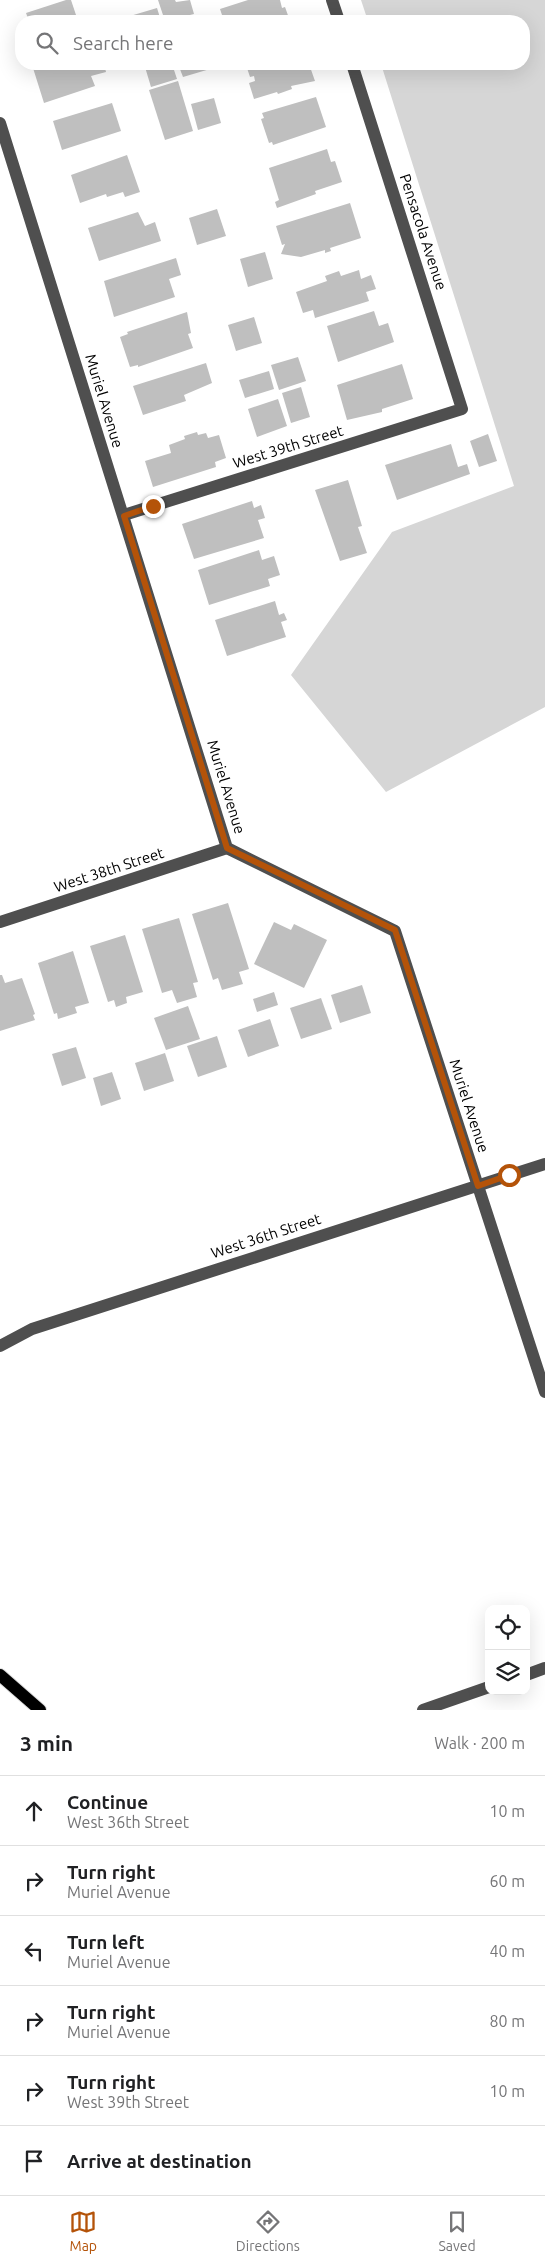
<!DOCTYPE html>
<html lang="en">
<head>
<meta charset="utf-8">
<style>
	body { margin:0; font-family:Ubuntu,sans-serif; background:#f2f2f2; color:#202124 }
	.controls { position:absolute; right:15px; bottom:15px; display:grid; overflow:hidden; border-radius:10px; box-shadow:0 5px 20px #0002 }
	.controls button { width:45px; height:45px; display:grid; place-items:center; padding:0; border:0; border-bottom:1px solid #e0e0e0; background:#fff; color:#202124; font:25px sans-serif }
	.stop { position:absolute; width:15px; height:15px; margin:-11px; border:4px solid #b45309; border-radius:50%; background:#fff }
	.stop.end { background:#b45309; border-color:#fff; box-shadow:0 1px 5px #0008 }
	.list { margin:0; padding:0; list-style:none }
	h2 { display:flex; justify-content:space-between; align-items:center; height:65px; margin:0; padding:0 20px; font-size:21px }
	h2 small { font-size:16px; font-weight:400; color:#757577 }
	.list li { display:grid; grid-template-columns:32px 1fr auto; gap:15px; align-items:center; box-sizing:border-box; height:70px; padding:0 20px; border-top:1px solid #e0e0e0 }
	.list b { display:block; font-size:19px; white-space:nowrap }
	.list p { margin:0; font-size:16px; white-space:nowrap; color:#757577 }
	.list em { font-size:16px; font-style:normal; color:#757577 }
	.icon { flex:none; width:28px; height:28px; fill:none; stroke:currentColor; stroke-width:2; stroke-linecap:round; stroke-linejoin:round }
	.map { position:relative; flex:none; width:545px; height:1710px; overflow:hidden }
	.search { position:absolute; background:#fff; box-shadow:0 5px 20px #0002; left:15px; right:15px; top:15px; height:55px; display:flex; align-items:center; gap:12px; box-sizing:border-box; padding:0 18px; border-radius:20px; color:#757577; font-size:19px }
	.sheet { height:485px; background:#fff }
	nav { display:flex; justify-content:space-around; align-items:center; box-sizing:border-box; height:70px; border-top:1px solid #e0e0e0; background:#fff; font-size:14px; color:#757577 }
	nav a { display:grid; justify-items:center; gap:2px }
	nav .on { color:#b45309 }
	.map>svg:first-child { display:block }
</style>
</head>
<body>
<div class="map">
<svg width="545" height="1710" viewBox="0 0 545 1710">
	<rect width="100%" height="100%" fill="#fff"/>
	<!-- green -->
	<path fill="#d6d6d6" d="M361,0h184v707l-159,85 -95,-117 101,-143 122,-46 -133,-422h143v-43h-156z"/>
	<!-- building -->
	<g fill="#bfbfbf">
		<path d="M66,0h5l7,21h-49l-3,-8z"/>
		<path d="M158,0h17l1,2 14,-2 4,14 -29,7z"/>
		<path d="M248,0h32l2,8 3,-1 5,14h-66l-4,-12z"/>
		<path d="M157,8l4,13h-29l-2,-5z"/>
		<path d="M47,64h57l2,8 -15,4 4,10 -51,17 -11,-35z"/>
		<path d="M156,64h16l5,15 -26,8 -6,-20z"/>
		<path d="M178,64h30l2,5 -27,8z"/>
		<path d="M250,64h59l6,17 -24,5 1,3 -14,5 -1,-2 -23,7 -5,-16 6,-2 -1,-5 -4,1 -3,-9 4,-1z"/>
		<path d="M178,81l15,50 -28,9 -16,-50z"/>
		<path d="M316,97l10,30 -53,18 -1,-3 -3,1 -8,-24 3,-1 -2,-5z"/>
		<path d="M214,98l7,25 -23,7 -7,-26z"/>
		<path d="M112,103l9,28 -59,19 -9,-29z"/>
		<path d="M327,149l4,13 4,-1 7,21 -27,9 1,3 -39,14 -2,-6 4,-2 -10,-32z"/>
		<path d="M127,155l13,37 -15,5 -2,-5 -16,5 -1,-3 -26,9 -9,-28z"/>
		<path d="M350,203l11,35 -31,10 1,3 -6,2v-3l-24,7 -20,-3 4,-10 -3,1 -6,-19z"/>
		<path d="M217,209l9,27 -29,9 -8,-27z"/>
		<path d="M138,212l7,14 10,-4 6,19 -62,20 -11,-33z"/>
		<path d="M265,252l8,27 -25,8 -8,-28z"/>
		<path d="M176,258l5,17 -12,4 6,18 -61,20 -10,-36z"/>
		<path d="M359,270l2,9 10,-4 5,14 -10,3 3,9 -54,17 -2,-8 -10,3 -7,-21 31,-11 -2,-5 14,-5 2,5z"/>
		<path d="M374,311l5,15 9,-3 6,19 -56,20 -11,-36z"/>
		<path d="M187,312l4,21 -3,1 5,14 -55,19v-2l-8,2 -10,-30 8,-3 -1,-2z"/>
		<path d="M254,317l8,26 -26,8 -8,-26z"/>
		<path d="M298,357l8,24 -27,9 -8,-25z"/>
		<path d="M206,363l6,20 -28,12 2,6 -43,14 -10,-29z"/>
		<path d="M402,364l11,35 -31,10v3l-35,8 -10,-35z"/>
		<path d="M269,371l5,18 -29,9 -6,-18z"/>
		<path d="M301,387l9,30 -19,6 -9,-30z"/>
		<path d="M278,399l9,27 -30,11 -9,-28z"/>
		<path d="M197,432l1,3 8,-2 2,5 11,-3 7,23 -11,4 1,5 -63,20 -8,-26 26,-8 -2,-8 16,-6 -1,-3z"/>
		<path d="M488,434l9,27 -18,6 -9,-26z"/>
		<path d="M451,444l7,23 9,-3 3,10 -73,26 -12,-35z"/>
		<path d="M348,480l14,46 -4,1 9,26 -27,8 -25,-71z"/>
		<path d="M252,501l2,7 7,-3 4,13 -7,2 6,18 -70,21 -12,-35z"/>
		<path d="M259,550l3,10 12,-4 6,19 -12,4 2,7 -61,19 -11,-35z"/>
		<path d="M275,601l4,14 5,-2 3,7 -6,2 5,15 -59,19 -12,-36z"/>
		<path d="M228,903l21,66 -10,3 4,12 -21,6 -4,-12 -5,2 -21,-66z"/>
		<path d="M179,918l19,64 -5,1 4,14 -20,6 -5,-13 -10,3 -20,-64z"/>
		<path d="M274,922l17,8 3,-6 33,16 -23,48 -50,-24z"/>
		<path d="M125,935l18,57 -17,5 1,6 -11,4 -2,-7 -6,2 -18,-56z"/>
		<path d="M73,951l16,52 -14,4 2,6 -19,6 -1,-6 -3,1 -16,-51z"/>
		<path d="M0,975h2l3,8 17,-5 13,36 -2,1 2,5 -35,11z"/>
		<path d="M362,985l9,28 -31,10 -9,-28z"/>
		<path d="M274,992l4,13 -21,7 -4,-13z"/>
		<path d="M321,998l11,31 -31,10 -11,-31z"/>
		<path d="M188,1006l12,33 -34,11 -12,-32z"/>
		<path d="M270,1019l9,27 -31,11 -10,-27z"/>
		<path d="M217,1036l10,31 -29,10 -11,-31z"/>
		<path d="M76,1047l10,31 -24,8 -10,-32z"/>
		<path d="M165,1053l9,28 -30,10 -9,-28z"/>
		<path d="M112,1072l9,27 -20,7 -8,-28z"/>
	</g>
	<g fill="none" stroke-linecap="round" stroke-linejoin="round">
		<defs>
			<path id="major" d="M0,1675l40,35"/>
		</defs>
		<!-- major casing -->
		<use href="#major" stroke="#dbdbdb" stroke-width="14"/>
		<!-- minor -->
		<g stroke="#4f4f4f" stroke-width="12">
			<path d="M332,0l7,21"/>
			<path d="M0,123l227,725 168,83 150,461"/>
			<path d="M124,515l338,-106 -110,-345"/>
			<path d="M0,922l227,-74"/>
			<path d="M0,1346l32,-17 513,-165"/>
			<path d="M526,1675l19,-7"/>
			<path d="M423,1710l66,-23"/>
		</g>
		<!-- major -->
		<use href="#major" stroke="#000" stroke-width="12"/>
	</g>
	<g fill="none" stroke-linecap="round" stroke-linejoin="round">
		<!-- route -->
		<path stroke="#b45309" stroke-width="6" d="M153,506l-29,10 103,332 168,82 83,256 31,-11"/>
	</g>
	<g text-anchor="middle" stroke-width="5" stroke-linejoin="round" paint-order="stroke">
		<!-- street labels -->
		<g font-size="15" fill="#000" stroke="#fff">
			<text transform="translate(423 232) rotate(72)" y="5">Pensacola Avenue</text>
			<text transform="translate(104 401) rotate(73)" y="5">Muriel Avenue</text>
			<text transform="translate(288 447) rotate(-17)" y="5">West 39th Street</text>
			<text transform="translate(226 787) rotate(73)" y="5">Muriel Avenue</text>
			<text transform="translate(109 870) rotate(-18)" y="5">West 38th Street</text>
			<text transform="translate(469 1106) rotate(72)" y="5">Muriel Avenue</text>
			<text transform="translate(266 1236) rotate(-18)" y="5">West 36th Street</text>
		</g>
	</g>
</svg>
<div class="controls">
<button><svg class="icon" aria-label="locate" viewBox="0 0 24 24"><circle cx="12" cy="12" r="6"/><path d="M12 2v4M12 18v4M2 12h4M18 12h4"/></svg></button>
<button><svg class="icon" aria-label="layers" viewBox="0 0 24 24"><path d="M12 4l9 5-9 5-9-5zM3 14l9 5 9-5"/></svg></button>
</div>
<div class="stop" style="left:509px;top:1175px"></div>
<div class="stop end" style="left:153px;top:506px"></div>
<div class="search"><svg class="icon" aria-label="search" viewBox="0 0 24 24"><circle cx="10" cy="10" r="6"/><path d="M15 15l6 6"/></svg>Search here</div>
</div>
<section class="sheet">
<h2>3 min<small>Walk · 200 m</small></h2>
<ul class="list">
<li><svg class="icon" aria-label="ahead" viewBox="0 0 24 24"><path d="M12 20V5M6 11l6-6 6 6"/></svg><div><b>Continue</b><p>West 36th Street</p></div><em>10 m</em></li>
<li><svg class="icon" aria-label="right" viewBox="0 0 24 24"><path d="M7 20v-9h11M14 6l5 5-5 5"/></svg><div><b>Turn right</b><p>Muriel Avenue</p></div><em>60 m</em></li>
<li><svg class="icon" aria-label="left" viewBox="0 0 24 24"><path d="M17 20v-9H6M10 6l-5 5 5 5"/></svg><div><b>Turn left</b><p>Muriel Avenue</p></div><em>40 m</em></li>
<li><svg class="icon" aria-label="right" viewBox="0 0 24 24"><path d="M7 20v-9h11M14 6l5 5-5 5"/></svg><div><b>Turn right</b><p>Muriel Avenue</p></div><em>80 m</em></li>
<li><svg class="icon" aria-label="right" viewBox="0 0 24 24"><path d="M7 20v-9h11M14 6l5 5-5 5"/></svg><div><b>Turn right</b><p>West 39th Street</p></div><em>10 m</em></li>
<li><svg class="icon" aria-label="arrive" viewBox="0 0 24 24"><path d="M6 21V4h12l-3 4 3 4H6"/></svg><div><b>Arrive at destination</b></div></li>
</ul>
</section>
<nav>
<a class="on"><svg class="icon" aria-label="map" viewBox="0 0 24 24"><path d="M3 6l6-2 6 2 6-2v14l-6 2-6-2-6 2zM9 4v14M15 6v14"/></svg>Map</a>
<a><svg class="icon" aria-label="directions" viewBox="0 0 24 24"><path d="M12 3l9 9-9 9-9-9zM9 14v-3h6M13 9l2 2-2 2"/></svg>Directions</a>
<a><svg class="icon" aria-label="saved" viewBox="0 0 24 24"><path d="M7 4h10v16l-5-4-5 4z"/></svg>Saved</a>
</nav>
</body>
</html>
